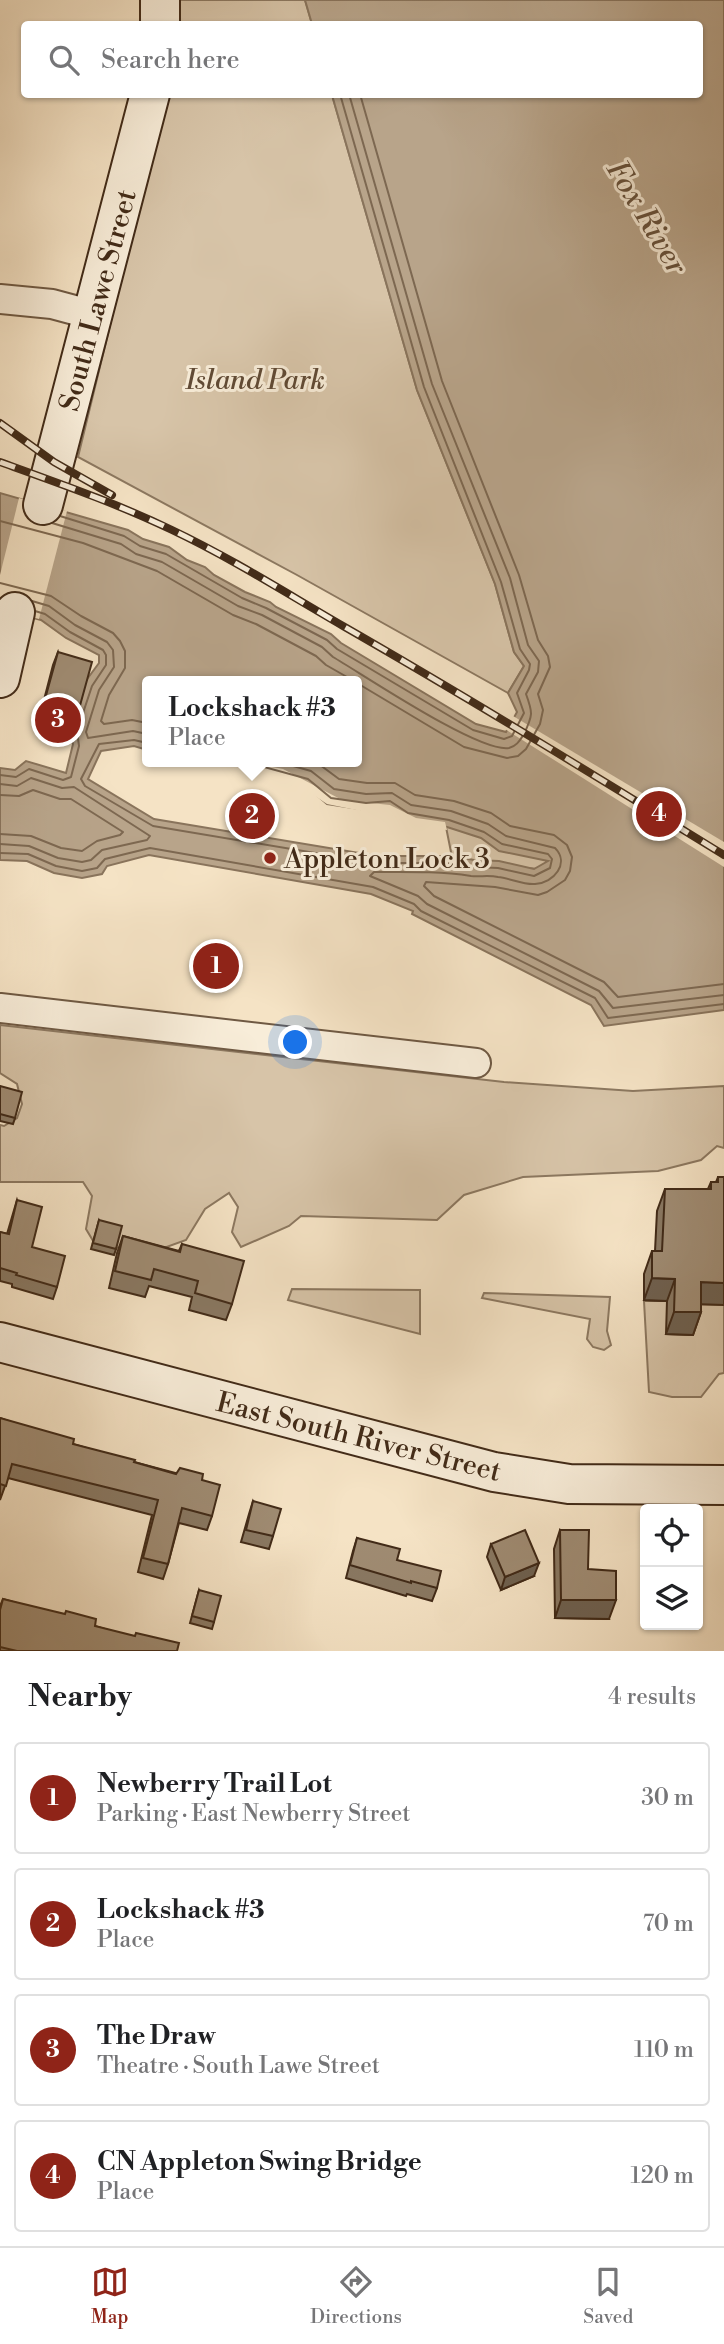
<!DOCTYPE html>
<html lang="en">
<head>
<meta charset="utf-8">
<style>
	body { margin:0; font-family:"Libre Bodoni",serif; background:#f2f2f2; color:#202124 }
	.controls { position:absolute; right:21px; bottom:21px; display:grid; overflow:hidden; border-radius:7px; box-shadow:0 2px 5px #0004 }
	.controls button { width:63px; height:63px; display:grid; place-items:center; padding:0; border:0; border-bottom:2px solid #e0e0e0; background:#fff; color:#202124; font:35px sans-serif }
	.you { position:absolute; left:296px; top:1043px; width:24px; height:24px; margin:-18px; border:5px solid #fff; border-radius:50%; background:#1a73e8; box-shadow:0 0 0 10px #1a73e833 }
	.badge { display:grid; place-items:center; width:46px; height:46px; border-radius:50%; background:#8f2418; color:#fff; font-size:23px; font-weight:700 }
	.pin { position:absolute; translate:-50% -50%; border:4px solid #fff; box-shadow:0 2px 7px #0006 }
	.popup { position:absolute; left:142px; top:676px; width:220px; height:91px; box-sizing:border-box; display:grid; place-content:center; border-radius:7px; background:#fff; filter:drop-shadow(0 2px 5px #0005); font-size:23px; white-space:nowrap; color:#757577 }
	.popup b { font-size:26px; color:#202124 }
	.popup::after { content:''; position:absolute; left:50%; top:100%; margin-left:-14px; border:14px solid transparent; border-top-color:#fff }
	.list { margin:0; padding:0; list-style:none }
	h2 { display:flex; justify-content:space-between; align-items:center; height:91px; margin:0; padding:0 28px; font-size:30px }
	h2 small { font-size:23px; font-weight:400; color:#757577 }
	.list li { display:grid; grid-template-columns:46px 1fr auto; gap:21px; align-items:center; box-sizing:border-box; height:112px; margin:0 14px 14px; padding:0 14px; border:2px solid #e0e0e0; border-radius:7px }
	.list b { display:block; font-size:26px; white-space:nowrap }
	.list p { margin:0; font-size:23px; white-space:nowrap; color:#757577 }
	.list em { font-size:23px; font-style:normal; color:#757577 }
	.icon { flex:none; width:38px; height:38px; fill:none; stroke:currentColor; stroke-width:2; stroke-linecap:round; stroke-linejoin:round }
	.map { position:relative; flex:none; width:724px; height:1651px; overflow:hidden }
	.search { position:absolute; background:#fff; box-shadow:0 2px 5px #0004; left:21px; right:21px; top:21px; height:77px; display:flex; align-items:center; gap:18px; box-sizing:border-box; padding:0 24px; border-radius:7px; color:#757577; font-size:26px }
	.sheet { height:595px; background:#fff }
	nav { display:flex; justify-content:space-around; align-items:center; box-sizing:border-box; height:98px; border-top:2px solid #e0e0e0; background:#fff; font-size:19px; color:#757577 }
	nav a { display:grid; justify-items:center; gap:4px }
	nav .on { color:#8f2418 }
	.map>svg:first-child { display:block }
</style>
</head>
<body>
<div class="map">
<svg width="724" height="1651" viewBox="0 0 724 1651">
	<rect width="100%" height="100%" fill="#f5e3c5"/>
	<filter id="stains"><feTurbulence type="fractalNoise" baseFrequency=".00286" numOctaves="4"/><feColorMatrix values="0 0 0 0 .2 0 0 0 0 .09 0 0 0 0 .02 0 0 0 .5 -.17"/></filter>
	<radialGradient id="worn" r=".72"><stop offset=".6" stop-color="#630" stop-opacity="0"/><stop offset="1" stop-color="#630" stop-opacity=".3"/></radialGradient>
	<!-- green -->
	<g fill="#d7c4a8" stroke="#8c7860" stroke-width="2">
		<path d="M175,0h130l7,24h-137z"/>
		<path d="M166,95h166l85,295 78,194 19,68 10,14 -16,27 -211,-118 -219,-118z"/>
		<path d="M445,822l77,27 52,23 -121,-10z"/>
		<path d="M0,1025l504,57 129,9 91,-5v62l-7,-2 -16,14 -43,11 -135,6 -59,18 -27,25 -136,-4 -12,10 -48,21 -9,-15 6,-25 -9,-14 -24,16 -19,31 -36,13 -55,-9 -9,-15 6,-33 -9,-14h-83v-57l4,1 13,-8 5,-14 -5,-20 -17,-11z"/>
		<path d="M292,1289l128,1v44l-132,-34z"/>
		<path d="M484,1293l126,4 -3,34 4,14 -7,5 -11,-3 -6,-8 3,-20 -108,-21z"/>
		<path d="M644,1301h23v33h26v-30l31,1v68l-5,1 -18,23h-29l-23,-5z"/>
	</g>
	<!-- water -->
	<path fill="#b8a48a" stroke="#89745c" stroke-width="2" fill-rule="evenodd" d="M305,0h419v1010l-120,16 -13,-21 -179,-91 1,-3 -42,-17 -222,-39 -42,11 -5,8 -20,4 -28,-5 -27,-12 -27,-1v-92l15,2 11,-9 40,12 7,-29 -3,-12 15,-50 14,-19v-8l-33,-17 -25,-18 -41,-11v-116l128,37 15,9 26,8 18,13 18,7 9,8 31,17 25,10 6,5 55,27 10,9 135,81 30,8 11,-20 -9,-19 16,-27 -10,-14 -19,-68 -78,-194 -85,-295 368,-1v-70h-388zM147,681h210v81h-173l55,5 66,18 22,19 39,6 22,-2 17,12 42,7 34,11 18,13 49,10 -14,8 -35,-8 -25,-1 -21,-4h-76l-223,-37 -66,-40 13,-28 33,-5 13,4z"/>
	<!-- pier -->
	<g fill="#f5e3c5">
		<path d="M19,498l48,13 -28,108 -39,-10v-34z"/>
		<path d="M513,716l211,126v25l-219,-138z"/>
		<path d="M180,762h66l37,7 59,31 48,5 26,13 29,4 2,8 -42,-6 -18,-13 -16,2 -44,-9 -24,-16 -65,-17 -55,-6z"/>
	</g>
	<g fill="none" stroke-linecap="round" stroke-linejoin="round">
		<!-- shore -->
		<g stroke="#7d6851" stroke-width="2">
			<path d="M60,516l64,20 16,10 26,8 76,44 24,10 61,32 10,9 136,81 31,9 8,-3 12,-23 -7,-20 12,-23 1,-6 -10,-15 -19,-67 -77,-195 -84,-293"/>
			<path d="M0,521l83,22 74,28 76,44 23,9 60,32 10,9 28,16"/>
			<path d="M52,523l69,21 15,10 26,8 76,44 24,9 60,32 11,10c31,18 146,96 176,91 8,-2 11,-8 15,-14 9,-19 9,-21 2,-40l12,-22 1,-11 -11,-16 -18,-67 -78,-194 -83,-290"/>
			<path d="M0,583l51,13 30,20 32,17 7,8 5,10v17l-16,27 -8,26 3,3 28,-4 15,3"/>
			<path d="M32,601l17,5 26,19 32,17 6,8 1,17 -15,23 -13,42 2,6 45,-7 14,3"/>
			<path d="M357,683l107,64 43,11 11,-2 8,-7 14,-25 3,-14 -5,-16 12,-27 -2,-11 -10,-16 -19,-65 -77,-194 -82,-287"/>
			<path d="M147,743l-13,-3 -35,4 -18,35 4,7 68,40 222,37h77l22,4 24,1 36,8 16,-8 2,-9 -4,-5 -46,-10 -18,-12 -35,-12 -41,-7 -18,-12 -24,2 -35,-5 -23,-19 -62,-17"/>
			<path d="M279,762l32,9 23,18 32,5 26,-1 19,12 40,6 37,13 18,12 49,12c15,15 -1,35 -20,36 -12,1 -25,-6 -37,-7 -9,-2 -18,0 -27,-1 -33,-5 -64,-4 -97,-4l-4,4 48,20 9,8 172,87 14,17 111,-13"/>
			<path d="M316,762l23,17 28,4h28l20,12 39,6 37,12 19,13 44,9 13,10 5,12 -2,14 -5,9 -18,12 -9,3 -43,-8 -69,-5 -2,4 10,10 170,86 14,15 106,-13"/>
			<path d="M0,775l16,2 13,-8 34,11 8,-3 8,-31 -2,-15 15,-45 14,-21v-10l-3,-5 -33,-18 -25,-18 -10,-3"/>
			<path d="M0,784l17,2 14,-8 31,10 12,-1 76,49 -3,4 -45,10 -11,10 -9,2 -24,-4 -29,-12 -29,-2"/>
			<path d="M0,795l19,1 14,-6 27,9h11l52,33 -3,3 -23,6 -15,10 -21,-3 -30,-12 -31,-2"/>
			<path d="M0,853l28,1 28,12 26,5 15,-3 8,-9 45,-11 223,39 41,17 7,7 174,87 13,20 116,-14"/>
		</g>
		<defs>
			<g id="street">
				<path d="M0,299l52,5 41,11"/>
				<path d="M0,1008l476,55"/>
			</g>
			<g id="secondary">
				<path d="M160,24v-24"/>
				<path d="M43,505l107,-411"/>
				<path d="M0,678l15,-66"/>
				<path d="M0,1342l494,130 75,12 155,1"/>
			</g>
		</defs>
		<!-- street casing -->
		<use href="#street" stroke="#6f5943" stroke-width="32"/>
		<!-- secondary casing -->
		<use href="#secondary" stroke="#422b18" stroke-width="42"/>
		<!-- street -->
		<use href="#street" stroke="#f8edd9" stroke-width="28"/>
		<!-- secondary -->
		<use href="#secondary" stroke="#f8edd9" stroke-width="38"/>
		<defs>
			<g id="rail">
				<path d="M0,423l54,39 58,33"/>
				<path d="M0,462c58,21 116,41 172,68 59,28 114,63 171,96 129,74 254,151 381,229"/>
			</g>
		</defs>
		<!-- rail casing -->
		<use href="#rail" stroke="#422b18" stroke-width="8"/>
		<!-- rail -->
		<use href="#rail" stroke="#f8edd9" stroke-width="5" stroke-dasharray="16" stroke-linecap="butt"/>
	</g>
	<!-- wall -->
	<g fill="#897862" stroke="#422b18" stroke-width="2">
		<path d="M58,652l18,68 -5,13 -33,-10 15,-58z"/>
		<path d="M0,1086l15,32 -2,6 -13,-3z"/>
		<path d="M718,1177l-17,128v7l-8,23 -27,-1 1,-33 -23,-1v-26l8,-23h3l2,-40 8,-22h43l3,-7h5z"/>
		<path d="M17,1200l15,47 25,40 -4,12 -41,-12v-3l-12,-3v-49l7,2z"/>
		<path d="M99,1220l17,29 -2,6 -23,-6z"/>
		<path d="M123,1236l56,15 3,-7 50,60 -6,16 -37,-10 3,-13 -43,-11 -4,11 -36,-9 8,-35z"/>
		<path d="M0,1418l73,26 61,18 68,18 10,36 -5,14 -28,-7 -11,41 -5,15 -25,-7 14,-57 -144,-37 -8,22z"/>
		<path d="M253,1501l20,35 -4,13 -28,-7 8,-28z"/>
		<path d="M560,1530l28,39 21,50 -54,-1 -1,-69z"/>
		<path d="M357,1538l40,22 40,28 -5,13 -25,-7 -1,2 -60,-18 7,-27z"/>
		<path d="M491,1544l43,32 -33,14 -14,-33z"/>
		<path d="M199,1590l15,32 -2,7 -22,-6z"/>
		<path d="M3,1599l92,27 82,25h-177v-45z"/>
	</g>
	<!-- shaded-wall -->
	<g fill="#6f6150" stroke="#422b18" stroke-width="2">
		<path d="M652,1278l23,1 -8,22 -23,-1z"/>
		<path d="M701,1282l23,1v22l-31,-1z"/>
		<path d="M674,1312h27l-8,23 -27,-1z"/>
		<path d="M539,1563l-5,13 -33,14 4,-13z"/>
		<path d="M561,1600h55l-7,19 -54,-1z"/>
	</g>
	<!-- building -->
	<g fill="#9f8b72" stroke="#422b18" stroke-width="2">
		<path d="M58,652l34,10 -16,58 -34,-10z"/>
		<path d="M0,1086l22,6 -7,26 -15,-4z"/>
		<path d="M718,1177h6v106l-23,-1v30h-27l1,-33 -23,-1v-27h10l3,-62h46v-7h7z"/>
		<path d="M17,1200l25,7 -10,40 33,9 -8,31 -41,-12 1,-2 -17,-5v-36l9,2z"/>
		<path d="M99,1220l23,6 -6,23 -23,-6z"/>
		<path d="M123,1236l57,16 2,-8 62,17 -12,43 -37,-11 3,-12 -44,-12 -3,11 -36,-9z"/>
		<path d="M0,1418l74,21 -1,5 62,16 -1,2 42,12 4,-6 23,6 -1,6 18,5 -8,31 -30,-8 -14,56 -25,-6 15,-58 -146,-36 -6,22 -6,-2z"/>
		<path d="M253,1501l28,8 -8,27 -27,-6z"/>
		<path d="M525,1530l14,33 -34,14 -14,-33z"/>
		<path d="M560,1530h29l-1,39 28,2v29h-55z"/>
		<path d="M357,1538l43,11 -3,11 44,11 -4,17 -26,-7v2l-61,-18z"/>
		<path d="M199,1590l22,6 -7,26 -22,-6z"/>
		<path d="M3,1599l62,15 1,-3 30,8 -1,7 40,10 1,-3 43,10 -2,8h-160l-17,-4v-37z"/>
	</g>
	<!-- markers -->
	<circle fill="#8f2418" stroke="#f8edd9" stroke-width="2.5" cx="270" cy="858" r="7"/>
	<g text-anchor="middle" stroke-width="6" stroke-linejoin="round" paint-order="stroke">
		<!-- street labels -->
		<g font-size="28" fill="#422b18" stroke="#f8edd9">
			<text transform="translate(97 300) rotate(-75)" y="10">South Lawe Street</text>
			<text transform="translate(359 1436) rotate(14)" y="10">East South River Street</text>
		</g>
		<!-- park labels -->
		<g font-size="28" font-style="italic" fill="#604a35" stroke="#f8edd9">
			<text x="255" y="389">Island Park</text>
		</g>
		<!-- poi labels -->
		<g font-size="28" fill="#422b18" stroke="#f8edd9" text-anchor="start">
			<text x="284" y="868">Appleton Lock 3</text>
		</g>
		<!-- water labels -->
		<g font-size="30" font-style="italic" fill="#654f3a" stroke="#f8edd9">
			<text transform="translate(647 217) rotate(59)" y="10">Fox River</text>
		</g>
	</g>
	<rect width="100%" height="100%" filter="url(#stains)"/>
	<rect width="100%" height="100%" fill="url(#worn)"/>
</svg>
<div class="controls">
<button><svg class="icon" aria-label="locate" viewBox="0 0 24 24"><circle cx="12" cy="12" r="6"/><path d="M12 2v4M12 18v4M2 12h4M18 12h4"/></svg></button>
<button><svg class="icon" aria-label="layers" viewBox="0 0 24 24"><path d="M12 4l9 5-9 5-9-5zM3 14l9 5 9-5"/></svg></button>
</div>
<div class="you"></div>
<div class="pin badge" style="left:216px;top:966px">1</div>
<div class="pin badge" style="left:252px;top:816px">2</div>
<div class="popup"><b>Lockshack #3</b>Place</div>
<div class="pin badge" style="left:58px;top:720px">3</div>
<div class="pin badge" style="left:659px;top:814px">4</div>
<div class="search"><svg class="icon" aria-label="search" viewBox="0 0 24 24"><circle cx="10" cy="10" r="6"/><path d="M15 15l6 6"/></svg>Search here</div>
</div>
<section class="sheet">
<h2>Nearby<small>4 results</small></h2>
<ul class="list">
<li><span class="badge">1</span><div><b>Newberry Trail Lot</b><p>Parking · East Newberry Street</p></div><em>30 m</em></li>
<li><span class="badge">2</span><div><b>Lockshack #3</b><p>Place</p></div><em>70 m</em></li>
<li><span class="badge">3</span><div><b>The Draw</b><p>Theatre · South Lawe Street</p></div><em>110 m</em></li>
<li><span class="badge">4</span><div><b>CN Appleton Swing Bridge</b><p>Place</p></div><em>120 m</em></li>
</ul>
</section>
<nav>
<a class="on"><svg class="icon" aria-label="map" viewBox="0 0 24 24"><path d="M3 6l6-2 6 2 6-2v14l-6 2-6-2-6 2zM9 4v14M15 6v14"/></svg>Map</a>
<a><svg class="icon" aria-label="directions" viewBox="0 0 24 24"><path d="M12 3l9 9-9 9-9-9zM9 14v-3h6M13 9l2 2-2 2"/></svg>Directions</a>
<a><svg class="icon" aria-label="saved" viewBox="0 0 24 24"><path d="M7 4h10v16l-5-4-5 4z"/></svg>Saved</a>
</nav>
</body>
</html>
